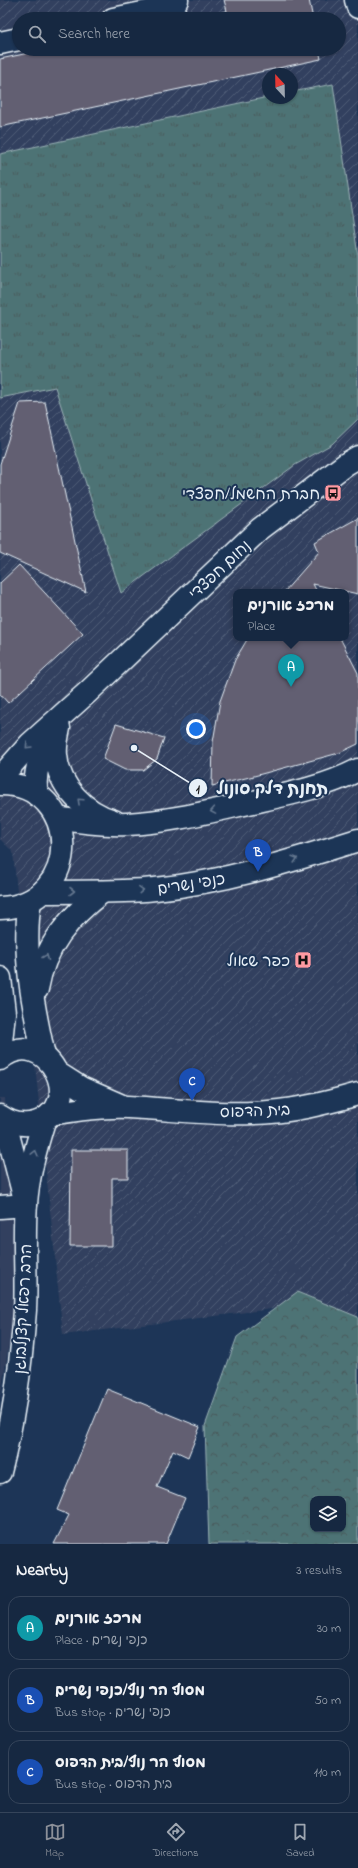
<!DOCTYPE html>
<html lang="en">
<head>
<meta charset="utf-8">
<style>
	body { margin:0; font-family:"Indie Flower","Playpen Sans Hebrew",sans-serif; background:#23344c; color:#f1f3f6 }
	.controls { position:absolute; right:12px; bottom:12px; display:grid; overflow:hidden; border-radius:8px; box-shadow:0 1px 3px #0004 }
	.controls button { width:36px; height:36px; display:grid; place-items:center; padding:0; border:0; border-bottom:1px solid #35445a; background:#162841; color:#f1f3f6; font:20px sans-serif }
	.compass { position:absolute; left:262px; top:68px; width:36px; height:36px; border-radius:50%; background:#162841; box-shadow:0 1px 3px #0004; rotate:338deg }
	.you { position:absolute; left:196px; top:729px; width:14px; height:14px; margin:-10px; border:3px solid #fff; border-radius:50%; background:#1a73e8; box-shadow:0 0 0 6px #1a73e833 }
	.badge { display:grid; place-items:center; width:26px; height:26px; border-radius:50%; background:#8c9099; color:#fff; font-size:13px; font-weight:700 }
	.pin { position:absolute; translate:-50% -33px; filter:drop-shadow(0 1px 2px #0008) }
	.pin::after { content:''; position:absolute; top:21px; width:14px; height:12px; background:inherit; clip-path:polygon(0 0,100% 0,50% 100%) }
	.popup { position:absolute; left:233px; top:589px; width:116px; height:52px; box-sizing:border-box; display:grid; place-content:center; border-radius:8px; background:#162841; filter:drop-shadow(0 1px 3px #0005); font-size:13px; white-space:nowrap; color:#9ea6b1 }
	.popup b { font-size:15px; color:#f1f3f6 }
	.popup::after { content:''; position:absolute; left:50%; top:100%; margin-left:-8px; border:8px solid transparent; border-top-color:#162841 }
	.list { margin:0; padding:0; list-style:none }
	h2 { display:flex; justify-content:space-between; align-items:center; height:52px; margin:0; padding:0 16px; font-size:17px }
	h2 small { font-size:13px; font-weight:400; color:#9ea6b1 }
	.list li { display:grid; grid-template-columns:26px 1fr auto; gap:12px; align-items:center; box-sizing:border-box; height:64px; margin:0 8px 8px; padding:0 8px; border:1px solid #35445a; border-radius:12px }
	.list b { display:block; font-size:15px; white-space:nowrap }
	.list p { margin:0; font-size:13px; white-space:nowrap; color:#9ea6b1 }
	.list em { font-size:13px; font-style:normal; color:#9ea6b1 }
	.icon { flex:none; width:22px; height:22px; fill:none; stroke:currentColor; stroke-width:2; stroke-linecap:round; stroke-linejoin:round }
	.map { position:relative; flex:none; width:358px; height:1544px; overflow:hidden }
	.search { position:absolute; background:#162841; box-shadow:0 1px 3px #0004; left:12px; right:12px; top:12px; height:44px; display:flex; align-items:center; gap:10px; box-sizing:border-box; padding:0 14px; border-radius:22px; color:#9ea6b1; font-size:15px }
	.sheet { height:268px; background:#162841 }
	nav { display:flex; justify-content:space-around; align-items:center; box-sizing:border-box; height:56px; border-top:1px solid #35445a; background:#162841; font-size:11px; color:#9ea6b1 }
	nav a { display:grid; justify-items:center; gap:2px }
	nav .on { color:#8c9099 }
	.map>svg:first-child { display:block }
</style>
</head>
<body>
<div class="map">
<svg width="358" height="1544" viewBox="0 0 358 1544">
	<defs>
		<pattern id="industrial-furrows" width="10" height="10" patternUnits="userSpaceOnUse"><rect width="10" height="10" fill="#32415f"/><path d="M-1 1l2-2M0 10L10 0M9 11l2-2" fill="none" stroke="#505d77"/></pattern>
		<pattern id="grass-tufts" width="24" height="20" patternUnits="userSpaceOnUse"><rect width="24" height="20" fill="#4e7375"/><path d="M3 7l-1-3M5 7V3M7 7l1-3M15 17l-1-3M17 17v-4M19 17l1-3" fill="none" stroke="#4a5b5d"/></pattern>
		<pattern id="forest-crowns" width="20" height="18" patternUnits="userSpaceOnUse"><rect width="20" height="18" fill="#4e7375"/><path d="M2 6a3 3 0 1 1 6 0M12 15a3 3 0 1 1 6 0" fill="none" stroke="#4a5b5d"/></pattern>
	</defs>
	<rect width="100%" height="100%" fill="#1d3557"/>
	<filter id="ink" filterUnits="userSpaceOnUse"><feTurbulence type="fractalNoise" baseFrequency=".025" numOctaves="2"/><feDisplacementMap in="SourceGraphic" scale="8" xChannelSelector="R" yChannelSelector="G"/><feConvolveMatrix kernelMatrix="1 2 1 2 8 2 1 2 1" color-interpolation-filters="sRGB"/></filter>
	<g filter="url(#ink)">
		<!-- built -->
		<path fill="#32415f" d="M0,1098h5l10,185 -3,44 -12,71z"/>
		<!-- industrial -->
		<path fill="url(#industrial-furrows)" fill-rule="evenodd" d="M0,0h358v1322l-46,-18 -249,31 -50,-483 -13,-13zM19,19h320v30h-320zM268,74h24v24h-24zM236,592h110v46h-110z"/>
		<!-- grass -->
		<path fill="url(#grass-tufts)" stroke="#9bb2b6" d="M333,84l25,172v163l-26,25 -37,21 -174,128 -66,-206 -55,11v-244l268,-57 24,1v-6z"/>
		<!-- forest -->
		<path fill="url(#forest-crowns)" stroke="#9bb2b6" fill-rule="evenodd" d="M297,1292l61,25v227h-149l-4,-118 32,-89zM313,1499h30v30h-30z"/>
		<!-- building -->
		<g fill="#625e72" stroke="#e8f1f8">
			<path d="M224,0h85l4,19h-123l37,-8z"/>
			<path d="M48,49h271l2,10 -321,68v-68z"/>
			<path d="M45,402l41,190 -86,-39v-89l20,-61z"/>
			<path d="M358,518v76l-45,-10 4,8h-33l35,-40 -4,-10z"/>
			<path d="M19,565l64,69 -75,69 -8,-9v-111z"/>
			<path d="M248,638h92l18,35v71l-19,9 -85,23 -42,10 1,-44 7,-41 15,-41z"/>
			<path d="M116,724l48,14 -7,21 -14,11h-18l-22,-11z"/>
			<path d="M71,1150h57v28h-16v68h-42z"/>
			<path d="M107,1389l93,38 -12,30 -15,-7 -16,37 28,11 -19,46h-112l15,-29 -12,-5z"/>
		</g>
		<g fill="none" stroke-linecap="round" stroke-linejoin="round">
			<defs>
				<g id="minor">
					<path d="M356,0l2,7"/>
					<path d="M113,19l59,-12 5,-7"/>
					<path d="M0,43l19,-4"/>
					<path d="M59,728c-2,9 -4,18 -3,27 2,31 29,58 58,66"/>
					<path d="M0,778l30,-34 58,-52 172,-163 86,-65 12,-7"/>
					<path d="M0,784c82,-1 84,121 0,124"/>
					<path d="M37,795c-5,-24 5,-44 19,-63"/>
					<path d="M57,818c23,4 46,7 70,6 42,-2 85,-13 126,-22 36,-8 72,-15 105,-32"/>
					<path d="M43,892c37,-1 75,1 112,-3 70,-7 136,-28 203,-49"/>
					<path d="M30,901c-8,50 3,105 14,155"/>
					<path d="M0,978l4,35 -4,39"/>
					<path d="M37,989c7,-42 32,-72 65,-97"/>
					<path d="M0,1059c45,-38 91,47 35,64 -12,3 -25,0 -35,-7"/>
					<path d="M59,1074l22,14 39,17"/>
					<path d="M50,1114c26,-4 52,-8 78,-7 42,2 84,8 125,6 37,-1 70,-9 105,-19"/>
					<path d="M4,1119l19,73"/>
					<path d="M0,1207l26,-2"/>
					<path d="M0,1472c14,-53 21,-106 25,-162 2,-35 -2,-71 1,-106 2,-30 10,-58 19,-86"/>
				</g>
			</defs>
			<!-- minor casing -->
			<use href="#minor" stroke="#e8f1f8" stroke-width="25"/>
			<!-- minor -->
			<use href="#minor" stroke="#1d3557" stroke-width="22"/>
		</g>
		<!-- one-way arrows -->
		<defs><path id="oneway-chevron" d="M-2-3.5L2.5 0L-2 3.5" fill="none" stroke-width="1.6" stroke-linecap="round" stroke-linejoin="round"/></defs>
		<g stroke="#64778f">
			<use href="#oneway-chevron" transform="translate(28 746) rotate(134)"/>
			<use href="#oneway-chevron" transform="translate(80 801) rotate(-137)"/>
			<use href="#oneway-chevron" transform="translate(213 811) rotate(170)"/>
			<use href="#oneway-chevron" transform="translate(295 859) rotate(-17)"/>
			<use href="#oneway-chevron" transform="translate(141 890) rotate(-3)"/>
			<use href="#oneway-chevron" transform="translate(72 891)"/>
			<use href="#oneway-chevron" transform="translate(46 957) rotate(-68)"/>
			<use href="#oneway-chevron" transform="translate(35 1153) rotate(-76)"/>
		</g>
	</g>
	<!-- icons -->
	<defs>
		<symbol id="bus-square" viewBox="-11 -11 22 22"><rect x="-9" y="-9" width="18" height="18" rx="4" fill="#ff9aa2" stroke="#1d3557"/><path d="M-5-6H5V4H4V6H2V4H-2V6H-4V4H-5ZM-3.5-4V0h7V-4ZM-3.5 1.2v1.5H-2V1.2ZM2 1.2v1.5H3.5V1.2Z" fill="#111"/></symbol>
		<symbol id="hospital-square" viewBox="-11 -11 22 22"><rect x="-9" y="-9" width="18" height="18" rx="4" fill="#ff9aa2" stroke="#1d3557"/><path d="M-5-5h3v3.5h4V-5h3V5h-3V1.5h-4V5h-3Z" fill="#111"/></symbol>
	</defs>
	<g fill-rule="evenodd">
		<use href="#bus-square" x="323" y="483" width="20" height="20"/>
		<use href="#hospital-square" x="293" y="950" width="20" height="20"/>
	</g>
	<g text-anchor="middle" stroke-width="4" stroke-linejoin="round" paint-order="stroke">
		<!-- poi labels -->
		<g font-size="16" fill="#e8f1f8" stroke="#1d3557" text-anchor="end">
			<text x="320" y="499">חברת החשמל/חפצדי</text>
			<text x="290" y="966">כפר שאול</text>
		</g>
		<!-- street labels -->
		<g font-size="16" fill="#e8f1f8" stroke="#1d3557">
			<text transform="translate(219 569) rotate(-43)" y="6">נחום חפצדי</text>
			<text transform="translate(191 883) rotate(-9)" y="6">כנפי נשרים</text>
			<text transform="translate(255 1110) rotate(-2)" y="6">בית הדפוס</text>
			<text transform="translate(22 1309) rotate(-87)" y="6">הרב רפאל קצנלבוגן</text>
		</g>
	</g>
	<!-- callouts -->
	<path fill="none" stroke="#e8f1f8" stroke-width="1.5" d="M134 748L198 788"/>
	<g fill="#e8f1f8" stroke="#1d3557" stroke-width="1.5">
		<circle cx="134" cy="748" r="4"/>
		<circle cx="198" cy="788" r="10"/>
	</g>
	<g font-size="12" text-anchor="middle" font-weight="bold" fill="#111">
		<text x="198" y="793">1</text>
	</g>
	<g font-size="17" text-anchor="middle" font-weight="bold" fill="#e8f1f8" stroke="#1d3557" stroke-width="4" stroke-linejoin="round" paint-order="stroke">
		<text x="272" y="794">תחנת דלק סונול</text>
	</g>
</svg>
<div class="controls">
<button><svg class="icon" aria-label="layers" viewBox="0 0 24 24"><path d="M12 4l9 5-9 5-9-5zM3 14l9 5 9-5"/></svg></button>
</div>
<svg class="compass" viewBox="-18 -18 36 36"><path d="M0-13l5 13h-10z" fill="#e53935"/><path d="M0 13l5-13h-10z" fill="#9ea6b1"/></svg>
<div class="you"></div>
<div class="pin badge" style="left:291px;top:687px;background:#0f9aa8">A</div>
<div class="popup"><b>מרכז אורנים</b>Place</div>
<div class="pin badge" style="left:258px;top:872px;background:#1a4fb4">B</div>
<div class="pin badge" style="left:192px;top:1101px;background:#1a4fb4">C</div>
<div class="search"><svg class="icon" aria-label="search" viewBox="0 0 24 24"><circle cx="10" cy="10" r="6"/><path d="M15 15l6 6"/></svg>Search here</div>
</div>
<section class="sheet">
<h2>Nearby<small>3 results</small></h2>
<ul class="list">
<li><span class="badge" style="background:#0f9aa8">A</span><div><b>מרכז אורנים</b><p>Place · כנפי נשרים</p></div><em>30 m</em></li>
<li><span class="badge" style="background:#1a4fb4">B</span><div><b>מסוף הר נוף/כנפי נשרים</b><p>Bus stop · כנפי נשרים</p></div><em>50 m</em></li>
<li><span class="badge" style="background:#1a4fb4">C</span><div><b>מסוף הר נוף/בית הדפוס</b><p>Bus stop · בית הדפוס</p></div><em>110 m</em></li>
</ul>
</section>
<nav>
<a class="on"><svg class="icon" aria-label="map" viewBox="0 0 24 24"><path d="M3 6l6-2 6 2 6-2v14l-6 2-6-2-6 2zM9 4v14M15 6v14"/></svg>Map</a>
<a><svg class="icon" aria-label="directions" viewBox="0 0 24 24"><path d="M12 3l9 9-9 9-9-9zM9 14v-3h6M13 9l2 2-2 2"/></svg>Directions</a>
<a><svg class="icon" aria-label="saved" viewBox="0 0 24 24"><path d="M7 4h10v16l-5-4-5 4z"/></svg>Saved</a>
</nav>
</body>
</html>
